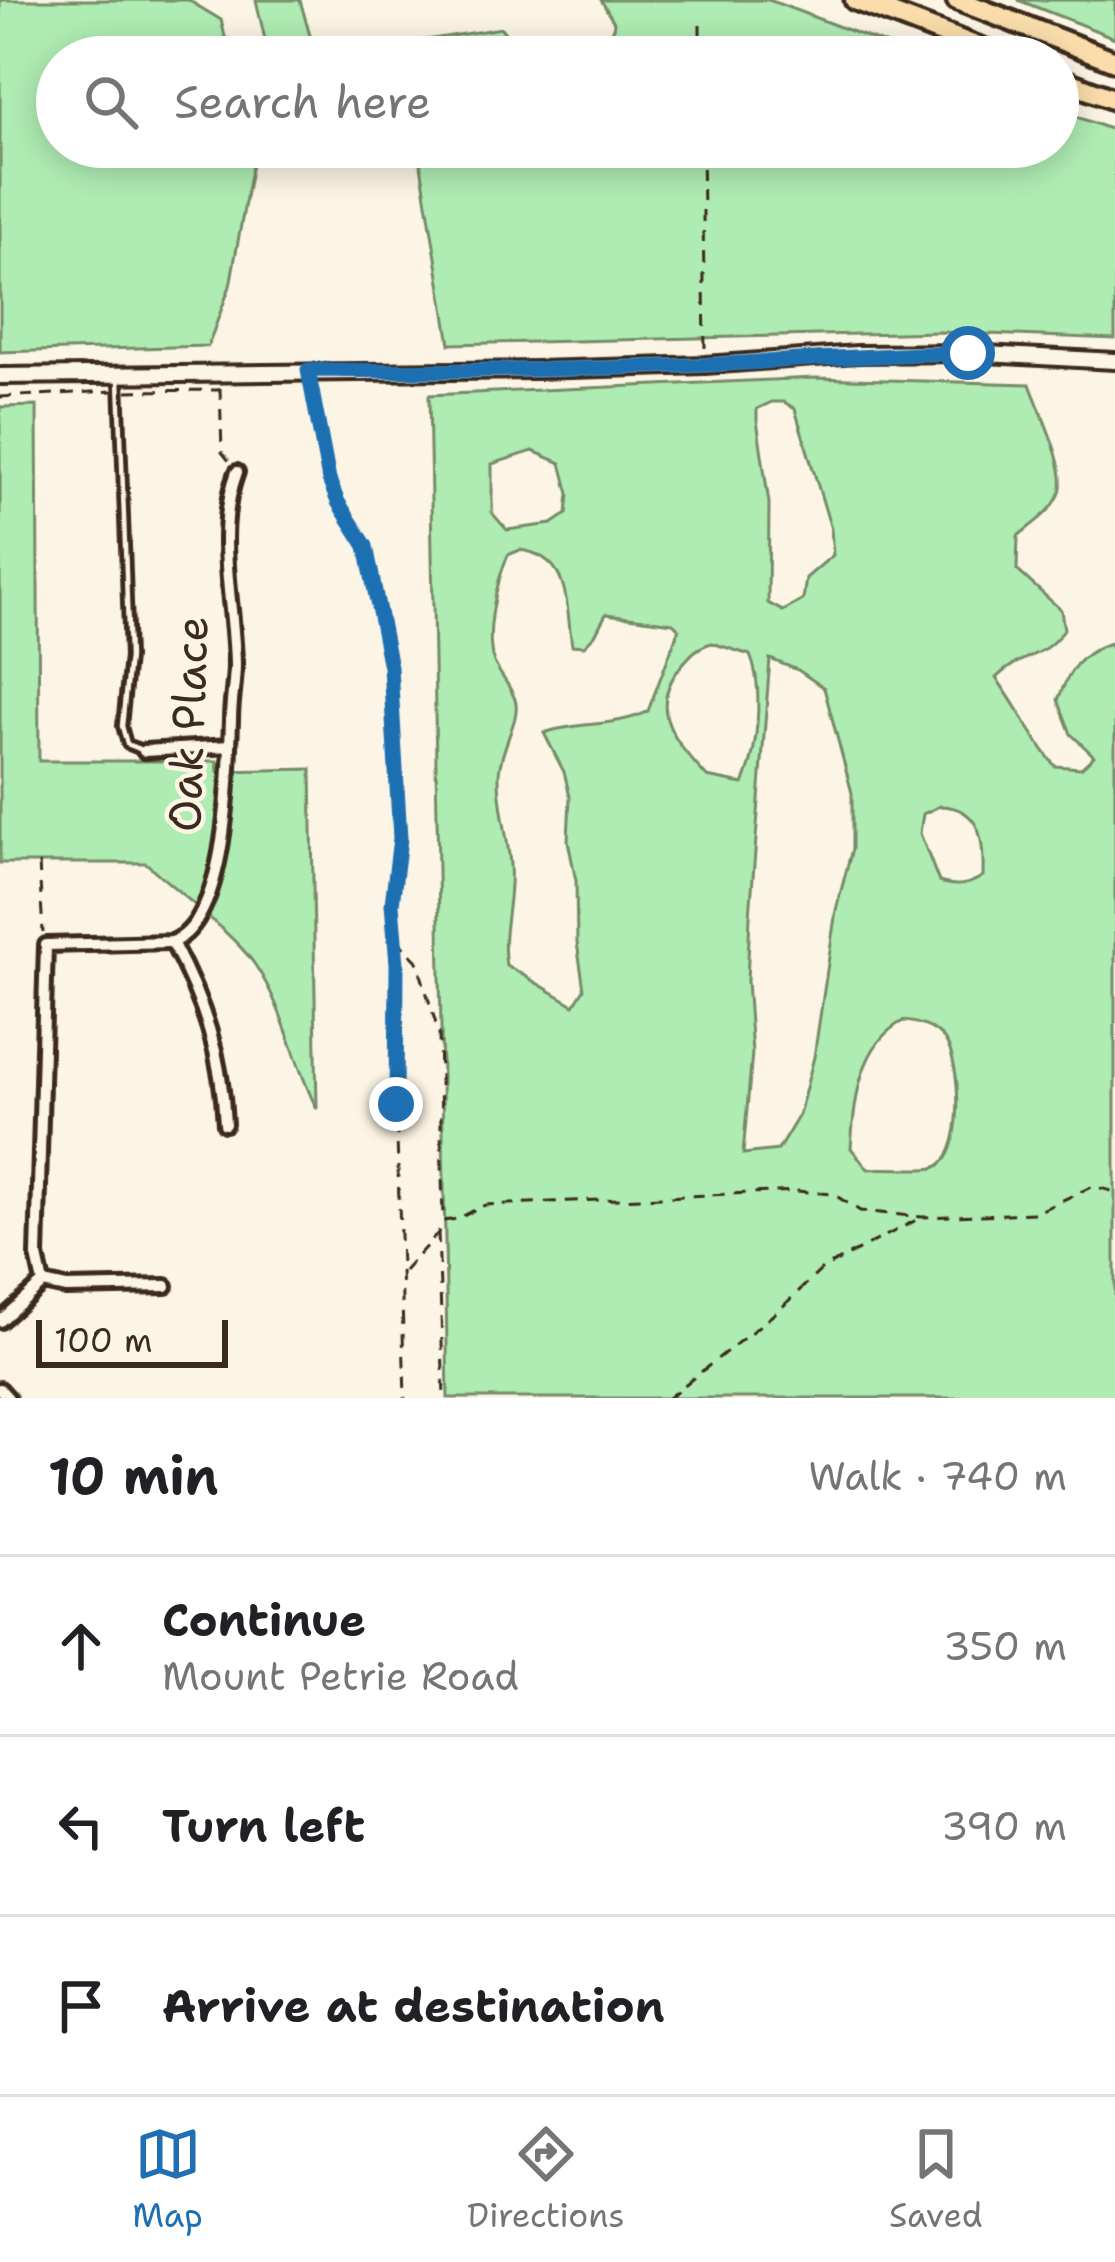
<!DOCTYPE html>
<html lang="en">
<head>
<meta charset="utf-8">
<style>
	body { margin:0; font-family:"Shantell Sans",sans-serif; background:#f6f6f6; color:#202124 }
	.scale { position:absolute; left:36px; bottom:30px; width:192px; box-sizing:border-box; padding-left:12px; border:6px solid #3b2a1e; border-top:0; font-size:33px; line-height:42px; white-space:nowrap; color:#3b2a1e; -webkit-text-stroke:9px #fcf5e5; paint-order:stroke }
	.stop { position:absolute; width:36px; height:36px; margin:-27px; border:9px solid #1f6fb2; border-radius:50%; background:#fff }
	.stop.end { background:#1f6fb2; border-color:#fff; box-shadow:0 3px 12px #0008 }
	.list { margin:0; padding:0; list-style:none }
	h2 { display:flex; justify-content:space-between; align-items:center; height:156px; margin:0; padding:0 48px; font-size:51px }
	h2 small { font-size:39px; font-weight:400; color:#757577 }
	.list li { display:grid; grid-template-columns:78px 1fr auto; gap:36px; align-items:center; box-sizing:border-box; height:180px; padding:0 48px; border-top:3px solid #e0e0e0 }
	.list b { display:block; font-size:45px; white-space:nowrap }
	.list p { margin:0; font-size:39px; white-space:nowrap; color:#757577 }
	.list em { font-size:39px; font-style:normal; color:#757577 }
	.icon { flex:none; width:66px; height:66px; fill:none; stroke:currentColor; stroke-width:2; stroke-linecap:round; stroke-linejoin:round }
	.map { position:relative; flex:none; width:1115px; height:1398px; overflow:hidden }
	.search { position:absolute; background:#fff; box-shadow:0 6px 30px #0003; left:36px; right:36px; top:36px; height:132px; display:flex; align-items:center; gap:30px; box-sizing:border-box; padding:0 42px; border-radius:66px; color:#757577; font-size:45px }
	.sheet { height:696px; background:#fff }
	nav { display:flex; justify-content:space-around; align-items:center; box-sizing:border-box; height:168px; border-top:3px solid #e0e0e0; background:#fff; font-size:33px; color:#757577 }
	nav a { display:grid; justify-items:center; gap:6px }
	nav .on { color:#1f6fb2 }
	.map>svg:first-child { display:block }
</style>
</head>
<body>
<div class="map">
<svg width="1115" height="1398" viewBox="0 0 1115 1398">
	<rect width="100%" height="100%" fill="#fcf5e5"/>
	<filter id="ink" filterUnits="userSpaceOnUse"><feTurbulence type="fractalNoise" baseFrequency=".00833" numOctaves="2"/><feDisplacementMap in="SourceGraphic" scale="24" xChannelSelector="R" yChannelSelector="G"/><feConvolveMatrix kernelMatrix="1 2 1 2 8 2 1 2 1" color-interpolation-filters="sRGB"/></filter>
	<g filter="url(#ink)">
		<!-- green -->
		<g fill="#afecb3" stroke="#758b68" stroke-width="3" fill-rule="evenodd">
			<path d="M0,0h188l33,20 9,37h-173v90h194l2,11 -23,128 -22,60 -208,6z"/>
			<path d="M256,0h44l16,57h-47z"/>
			<path d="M601,0h168l150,57h-310l5,-35z"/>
			<path d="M1018,0h97v38z"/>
			<path d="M501,28l23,29h-121l-2,-13z"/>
			<path d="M1058,110l57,21v208l-176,-7 -489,12 -32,-197h640z"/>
			<path d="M815,378l215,6c9,26 40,88 29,111 -8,18 -27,29 -41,41l-1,34 44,40 3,19c-21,31 -41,23 -68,49 22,29 36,60 59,88l26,2 13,-12 -23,-22 -13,-34c11,-30 21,-46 52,-57l5,13v742h-667l-19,-1003zM772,402h12l11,7 36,120 2,26 -27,23 -3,22 -20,11 -15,-8 1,-100 -12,-83v-11zM533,451l28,12 8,31 -2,20 -15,10 -45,6 -15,-17v-49zM520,550c51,7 45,52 52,95l12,1 11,-11 11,-21 67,9 6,6 -31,82c-32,17 -71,10 -104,22l20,39 6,25 -2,44 8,40 1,62 7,46 -10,16 -68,-40c-6,-30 7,-65 4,-100 -2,-30 -12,-61 -11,-91 1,-24 20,-53 17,-71 -3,-15 -16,-27 -22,-41 -10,-25 3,-83 14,-107zM712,643l38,12c14,32 8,97 -7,129l-36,-7c-32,-35 -61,-68 -26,-111 10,-12 16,-19 31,-23zM770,659l28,11 26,18 28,105v56l-16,61 -22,147 -15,58 -21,35 -35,4 9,-101 -5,-72 3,-65zM940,806c42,1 44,36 43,70 -15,10 -27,11 -44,6l-19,-49 3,-19zM903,1021c14,1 31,6 41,18 18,22 22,121 -11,129 -12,3 -48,-1 -65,1l-17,-21c3,-45 8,-104 52,-127z"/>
			<path d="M37,406l2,355h178l1,10 93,-2 6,340c-24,-47 -32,-100 -62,-144 -19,-29 -81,-76 -109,-102h-146v-456z"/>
		</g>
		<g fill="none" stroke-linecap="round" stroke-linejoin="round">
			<defs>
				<path id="service" d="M119,379l10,278 -7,69 5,18 17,7"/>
				<g id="minor">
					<path d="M144,751l86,-5"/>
					<path d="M172,942c32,60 50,114 53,182"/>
					<path d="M43,1283l23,5 100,-2"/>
					<path d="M0,1321l43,-38 -6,-27 9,-311 126,-3c56,-21 57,-170 59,-222 0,-19 4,-37 4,-56 -1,-62 -21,-131 2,-192"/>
					<path d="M0,1389l8,9"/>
				</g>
				<path id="tertiary" d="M0,376l537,-6 168,-5 152,-11 111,-1 147,8"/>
				<g id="motorway">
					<path d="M855,0l149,57"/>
					<path d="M957,0l158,61"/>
					<path d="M1058,78l57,22"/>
				</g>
			</defs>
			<!-- service casing -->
			<use href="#service" stroke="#3b2a1e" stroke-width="14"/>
			<!-- minor casing -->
			<use href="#minor" stroke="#3b2a1e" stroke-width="20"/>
			<!-- tertiary casing -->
			<use href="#tertiary" stroke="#3b2a1e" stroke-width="22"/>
			<!-- motorway casing -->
			<use href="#motorway" stroke="#3b2a1e" stroke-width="27"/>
			<!-- path -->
			<g stroke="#3b2a1e" stroke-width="3" stroke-dasharray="12 9" stroke-linecap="butt">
				<path d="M700,25v32"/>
				<path d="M702,147l3,202"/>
				<path d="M311,383l18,97 9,23 28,43 24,121 10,171 -8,66 5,61 -1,139 9,294"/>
				<path d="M220,388l2,64 7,9"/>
				<path d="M127,391l93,-1"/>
				<path d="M0,397l112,-6"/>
				<path d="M39,863l4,70"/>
				<path d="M396,939l21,22 22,73 4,187 14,-2 28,-14 311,-14 37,3 27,17 62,6 113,-4 58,-27 22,6"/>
				<path d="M438,1233l6,165"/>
				<path d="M404,1271l34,-38 4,-11"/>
				<path d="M668,1398l111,-88 43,-41 98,-51"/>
			</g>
			<!-- service -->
			<use href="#service" stroke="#fcf5e5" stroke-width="4.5"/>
			<!-- minor -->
			<use href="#minor" stroke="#fcf5e5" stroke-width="10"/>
			<!-- tertiary -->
			<use href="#tertiary" stroke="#fcf5e5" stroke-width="14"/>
			<!-- motorway -->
			<use href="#motorway" stroke="#faddab" stroke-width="18"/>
		</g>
	</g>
	<g fill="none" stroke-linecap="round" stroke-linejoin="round" filter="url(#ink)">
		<!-- route -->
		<path stroke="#1f6fb2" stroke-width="15" d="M396,1104l1,-140 -5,-60 8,-66 -10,-171 -24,-121 -28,-44 -9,-22 -21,-110c132,2 263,0 395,-5 88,-4 176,-11 265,-12"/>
	</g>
	<g text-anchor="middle" stroke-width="9" stroke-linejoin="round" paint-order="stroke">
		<!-- street labels -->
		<g font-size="45" fill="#3b2a1e" stroke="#fcf5e5">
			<text transform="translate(188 724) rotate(-88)" y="16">Oak Place</text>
		</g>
	</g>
</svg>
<div class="scale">100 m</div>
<div class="stop" style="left:968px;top:353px"></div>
<div class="stop end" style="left:396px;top:1104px"></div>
<div class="search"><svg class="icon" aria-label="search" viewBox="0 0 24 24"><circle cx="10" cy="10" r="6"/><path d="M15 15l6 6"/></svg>Search here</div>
</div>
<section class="sheet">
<h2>10 min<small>Walk · 740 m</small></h2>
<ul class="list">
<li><svg class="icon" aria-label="ahead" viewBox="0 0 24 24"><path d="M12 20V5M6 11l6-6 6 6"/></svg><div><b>Continue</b><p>Mount Petrie Road</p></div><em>350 m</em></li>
<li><svg class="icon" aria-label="left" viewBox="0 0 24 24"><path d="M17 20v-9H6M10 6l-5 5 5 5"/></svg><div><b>Turn left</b></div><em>390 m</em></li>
<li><svg class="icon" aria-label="arrive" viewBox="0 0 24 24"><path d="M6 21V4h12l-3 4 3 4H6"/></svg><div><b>Arrive at destination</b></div></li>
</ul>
</section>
<nav>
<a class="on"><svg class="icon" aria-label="map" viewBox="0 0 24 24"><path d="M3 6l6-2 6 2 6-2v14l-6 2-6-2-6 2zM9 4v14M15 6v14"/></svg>Map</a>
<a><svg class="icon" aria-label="directions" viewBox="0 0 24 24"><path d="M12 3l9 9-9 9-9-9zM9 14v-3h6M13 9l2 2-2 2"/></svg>Directions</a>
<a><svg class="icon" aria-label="saved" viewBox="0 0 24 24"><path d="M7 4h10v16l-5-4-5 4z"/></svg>Saved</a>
</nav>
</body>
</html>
